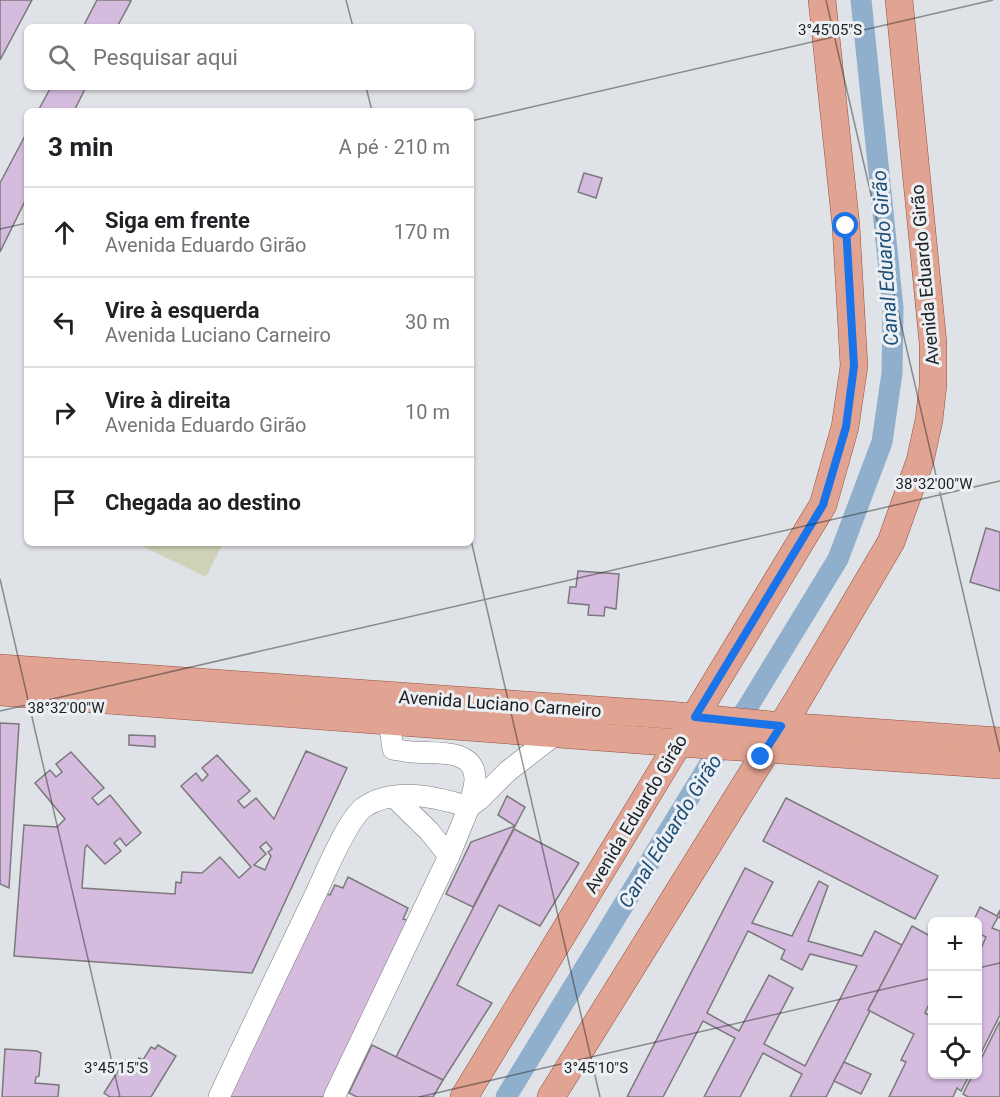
<!DOCTYPE html>
<html lang="pt">
<head>
<meta charset="utf-8">
<style>
	body { margin:0; font-family:Roboto,sans-serif; background:#f2f2f2; color:#202124 }
	.controls { position:absolute; right:18px; bottom:18px; display:grid; overflow:hidden; border-radius:9px; box-shadow:0 2px 4px #0004 }
	.controls button { width:54px; height:54px; display:grid; place-items:center; padding:0; border:0; border-bottom:2px solid #e0e0e0; background:#fff; color:#202124; font:30px sans-serif }
	.stop { position:absolute; width:18px; height:18px; margin:-14px; border:4px solid #1a73e8; border-radius:50%; background:#fff }
	.stop.end { background:#1a73e8; border-color:#fff; box-shadow:0 2px 6px #0008 }
	.list { margin:0; padding:0; list-style:none }
	h2 { display:flex; justify-content:space-between; align-items:center; height:78px; margin:0; padding:0 24px; font-size:26px }
	h2 small { font-size:20px; font-weight:400; color:#757577 }
	.list li { display:grid; grid-template-columns:39px 1fr auto; gap:18px; align-items:center; box-sizing:border-box; height:90px; padding:0 24px; border-top:2px solid #e0e0e0 }
	.list b { display:block; font-size:22px; white-space:nowrap }
	.list p { margin:0; font-size:20px; white-space:nowrap; color:#757577 }
	.list em { font-size:20px; font-style:normal; color:#757577 }
	.icon { flex:none; width:33px; height:33px; fill:none; stroke:currentColor; stroke-width:2; stroke-linecap:round; stroke-linejoin:round }
	.map { position:relative; flex:none; width:1000px; height:1097px; overflow:hidden }
	.search { position:absolute; background:#fff; box-shadow:0 2px 4px #0004; left:24px; top:24px; width:450px; height:66px; display:flex; align-items:center; gap:15px; box-sizing:border-box; padding:0 21px; border-radius:9px; color:#757577; font-size:22px }
	.panel { position:absolute; background:#fff; box-shadow:0 2px 4px #0004; left:24px; top:108px; width:450px; height:438px; border-radius:9px }
	.map>svg:first-child { display:block }
	.green { fill:#d0d2b8 }
	.lines { fill:none; stroke-linecap:round; stroke-linejoin:round }
	.canal { stroke:#8fafcd; stroke-width:21 }
	.building { fill:#d5bbde; stroke:#7c797d; stroke-width:1.5; fill-rule:evenodd }
	.minor-casing { stroke:#797b7f; stroke-width:22 }
	.major-casing { stroke:#924f3c; stroke-width:28 }
	.minor { stroke:#fff; stroke-width:21 }
	.major { stroke:#e2a492; stroke-width:27 }
	.route { stroke:#1a73e8; stroke-width:8 }
	.ticks { fill:none; stroke:#202122; stroke-width:1.5; stroke-opacity:0.45 }
	.labels { text-anchor:middle; stroke-width:6; stroke-linejoin:round; paint-order:stroke }
	.street-label { font-size:18px; fill:#202122; stroke:#eceff3 }
	.water-label { font-size:20px; font-style:italic; fill:#1d5078; stroke:#eceff3 }
	.ticks-label { font-size:15px; text-anchor:middle; fill:#202122; stroke:#eceff3; stroke-width:6; stroke-linejoin:round; paint-order:stroke }
</style>
</head>
<body>
<div class="map">
<svg width="1000" height="1097" viewBox="0 0 1000 1097">
	<rect width="100%" height="100%" fill="#dfe2e6"/>
	<!-- green -->
	<polygon class="green" points="136,543 223,543 206,577"/>
	<g class="lines">
		<!-- canal -->
		<polyline class="canal" points="506,1097 709,765 749,705 838,559 882,442 892,373 893,308 861,0"/>
	</g>
	<!-- building -->
	<g class="building">
		<polygon points="0,0 32,0 0,60"/>
		<polygon points="97,0 129,0 131,1 117,27 83,27"/>
		<polygon points="51,87 86,87 74,111 38,111"/>
		<polygon points="27,132 27,197 0,252 0,183"/>
		<polygon points="584,173 602,178 596,198 578,192"/>
		<polygon points="986,528 1000,532 1000,591 970,582"/>
		<polygon points="578,571 619,574 616,609 605,607 604,616 588,615 589,605 568,603 570,587 576,587"/>
		<polygon points="0,723 19,724 9,888 0,884"/>
		<polygon points="129,735 155,736 155,747 129,745"/>
		<path d="M306,751L347,768L252,973L14,956L24,825L57,827L65,819L35,783L50,770L56,777L62,772L56,764L71,752L104,788L92,798L98,805L110,795L141,833L126,846L120,838L114,843L121,851L105,864L87,845L85,848L82,888L175,894L176,882L181,883L182,872L202,873L220,857L239,878L251,867L181,786L196,773L202,781L208,775L202,768L217,755L250,791L238,801L244,808L256,798L274,819ZM266,842L272,849L268,852L271,856L265,870L254,865L266,854L260,847Z"/>
		<polygon points="507,796 525,807 515,826 498,815"/>
		<polygon points="786,798 938,876 915,919 763,841"/>
		<polygon points="515,826 473,907 446,894 471,842"/>
		<polygon points="514,829 579,863 540,926 499,905 457,985 492,1003 443,1080 396,1057"/>
		<path d="M745,868L773,882L752,923L792,936L819,881L828,886L808,941L862,956L875,931L902,945L868,1010L870,1011L844,1062L826,1097H790L802,1074L763,1053L740,1097H704L735,1038L703,1021L663,1097H627ZM748,931L785,950L781,959L802,970L810,954L857,966L805,1066L764,1044L793,988L769,975L739,1031L707,1013Z"/>
		<polygon points="348,877 408,908 403,919 410,921 331,1097 227,1097 325,893 330,895 335,885 343,888"/>
		<polygon points="980,907 997,916 1000,910 1000,918 998,917 992,928 1000,931 1000,1015 978,1059 978,955 986,937 978,933 978,922 973,922"/>
		<polygon points="912,926 932,937 932,998 925,1013 932,1017 932,1074 970,1074 961,1091 957,1088 953,1097 889,1097 906,1062 901,1060 914,1034 868,1010"/>
		<polygon points="1000,1021 1000,1097 968,1097 963,1094 973,1074 978,1074 978,1065"/>
		<polygon points="158,1045 176,1056 151,1097 110,1097 104,1093 125,1060 134,1066 139,1058 143,1060 151,1047 155,1049"/>
		<polygon points="372,1045 443,1080 433,1097 357,1097 349,1093"/>
		<polygon points="5,1049 37,1051 41,1053 39,1076 36,1077 35,1083 59,1085 58,1097 2,1097"/>
		<polygon points="844,1062 871,1074 861,1094 834,1081"/>
	</g>
	<g class="lines">
		<defs>
			<g id="minor">
				<polyline points="394,797 429,831 449,856"/>
				<path d="M219,1097C251,1028 284,960 317,891C326,871 347,821 363,808C393,786 437,797 469,807C471,799 475,787 475,779C475,747 433,754 413,752C406,752 400,750 393,749L389,721"/>
				<polyline points="334,1097 449,856 469,807 480,799 508,771 556,734"/>
			</g>
			<g id="major">
				<polyline points="0,668 669,715 781,726 1000,741"/>
				<polyline points="0,692 679,743 1000,765"/>
				<polyline points="464,1097 823,505 845,427 854,366 846,226 822,0"/>
				<polyline points="551,1097 796,703 891,542 920,461 929,420 933,385 933,343 899,0"/>
			</g>
		</defs>
		<!-- minor casing -->
		<use href="#minor" class="minor-casing"/>
		<!-- major casing -->
		<use href="#major" class="major-casing"/>
		<!-- minor -->
		<use href="#minor" class="minor"/>
		<!-- major -->
		<use href="#major" class="major"/>
	</g>
	<g class="lines">
		<!-- route -->
		<polyline class="route" points="761,757 781,726 695,717 823,505 846,427 854,366 846,226"/>
	</g>
	<!-- ticks -->
	<path class="ticks" d="M346,0L353,27M826,0L1000,752M366,87L372,111M471,121L993,0M0,229L27,223M471,540L600,1097M0,579L120,1097M0,711L1000,481M978,968L1000,963M419,1097L932,978"/>
	<g class="labels">
		<!-- street labels -->
		<g class="street-label">
			<text transform="translate(925 275) rotate(-95)" y="6">Avenida Eduardo Girão</text>
			<text transform="translate(500 704) rotate(4)" y="6">Avenida Luciano Carneiro</text>
			<text transform="translate(636 814) rotate(-59)" y="6">Avenida Eduardo Girão</text>
		</g>
		<!-- water labels -->
		<g class="water-label">
			<text transform="translate(885 258) rotate(-94)" y="7">Canal Eduardo Girão</text>
			<text transform="translate(670 831) rotate(-58)" y="7">Canal Eduardo Girão</text>
		</g>
	</g>
	<g class="ticks-label">
		<text x="830" y="35">3°45'05"S</text>
		<text x="934" y="489">38°32'00"W</text>
		<text x="66" y="713">38°32'00"W</text>
		<text x="116" y="1073">3°45'15"S</text>
		<text x="596" y="1073">3°45'10"S</text>
	</g>
</svg>
<div class="controls">
<button>+</button>
<button>−</button>
<button><svg class="icon" aria-label="locate" viewBox="0 0 24 24"><circle cx="12" cy="12" r="6"/><path d="M12 2v4M12 18v4M2 12h4M18 12h4"/></svg></button>
</div>
<div class="stop" style="left:846px;top:226px"></div>
<div class="stop end" style="left:761px;top:757px"></div>
<div class="search"><svg class="icon" aria-label="search" viewBox="0 0 24 24"><circle cx="10" cy="10" r="6"/><path d="M15 15l6 6"/></svg>Pesquisar aqui</div>
<section class="panel">
<h2>3 min<small>A pé · 210 m</small></h2>
<ul class="list">
<li><svg class="icon" aria-label="ahead" viewBox="0 0 24 24"><path d="M12 20V5M6 11l6-6 6 6"/></svg><div><b>Siga em frente</b><p>Avenida Eduardo Girão</p></div><em>170 m</em></li>
<li><svg class="icon" aria-label="left" viewBox="0 0 24 24"><path d="M17 20v-9H6M10 6l-5 5 5 5"/></svg><div><b>Vire à esquerda</b><p>Avenida Luciano Carneiro</p></div><em>30 m</em></li>
<li><svg class="icon" aria-label="right" viewBox="0 0 24 24"><path d="M7 20v-9h11M14 6l5 5-5 5"/></svg><div><b>Vire à direita</b><p>Avenida Eduardo Girão</p></div><em>10 m</em></li>
<li><svg class="icon" aria-label="arrive" viewBox="0 0 24 24"><path d="M6 21V4h12l-3 4 3 4H6"/></svg><div><b>Chegada ao destino</b></div></li>
</ul>
</section>
</div>
</body>
</html>
